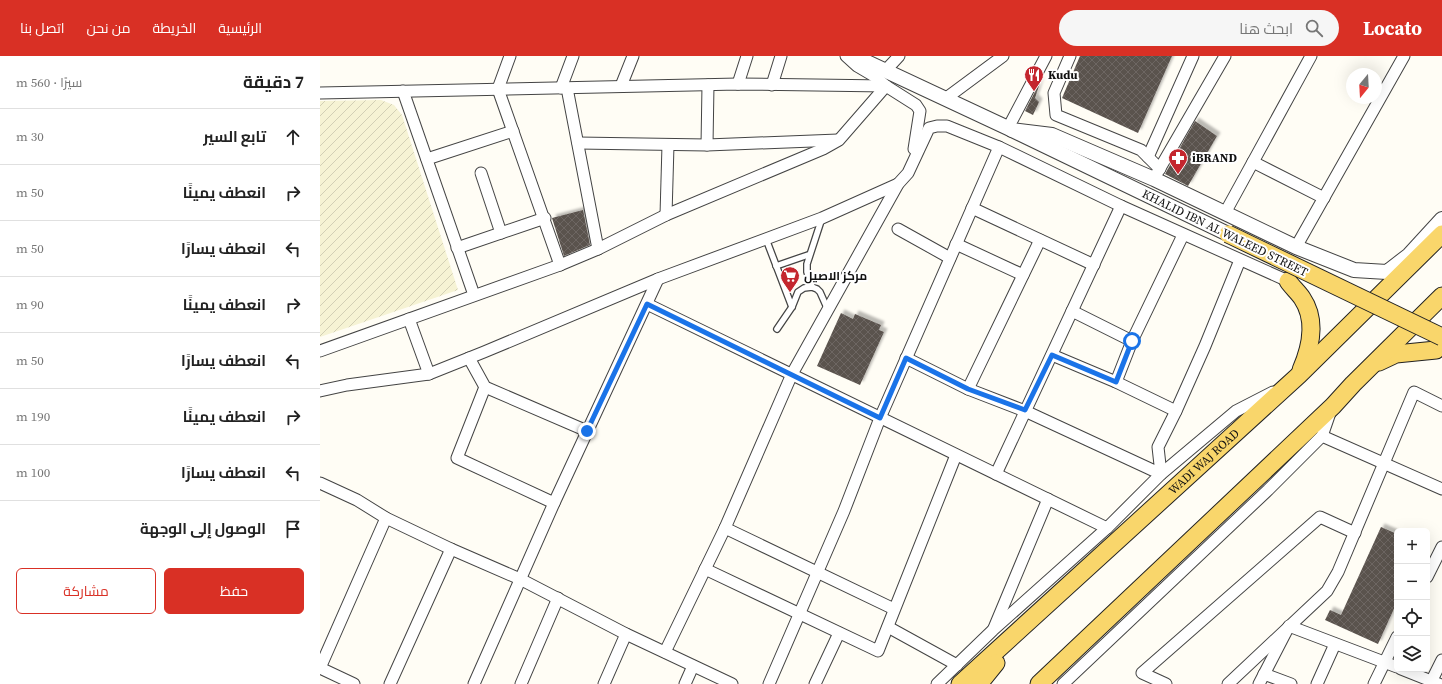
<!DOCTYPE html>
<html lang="ar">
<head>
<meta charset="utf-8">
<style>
	body { margin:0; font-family:"Source Serif 4",Cairo,serif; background:#f6f6f6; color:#222; direction:rtl }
	.controls { position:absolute; right:12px; bottom:12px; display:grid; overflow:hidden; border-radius:6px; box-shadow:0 4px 16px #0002 }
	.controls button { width:36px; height:36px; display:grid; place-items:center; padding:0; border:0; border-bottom:1px solid #e0e0e0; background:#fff; color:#222; font:20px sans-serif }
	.compass { position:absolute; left:1026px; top:12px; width:36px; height:36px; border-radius:50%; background:#fff; box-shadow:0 4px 16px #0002; rotate:198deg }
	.stop { position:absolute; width:12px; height:12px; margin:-9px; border:3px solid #1a73e8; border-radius:50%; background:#fff }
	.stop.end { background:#1a73e8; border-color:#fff; box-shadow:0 1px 4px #0008 }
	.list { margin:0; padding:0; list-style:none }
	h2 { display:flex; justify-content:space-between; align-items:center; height:52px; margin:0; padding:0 16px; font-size:17px }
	h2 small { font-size:13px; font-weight:400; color:#767676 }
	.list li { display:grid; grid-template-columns:26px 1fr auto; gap:12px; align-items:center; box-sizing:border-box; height:56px; padding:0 16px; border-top:1px solid #e0e0e0 }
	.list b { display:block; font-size:15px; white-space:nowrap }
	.list em { font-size:13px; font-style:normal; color:#767676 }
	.actions { display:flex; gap:8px; padding:12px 16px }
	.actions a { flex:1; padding:9px 0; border:1px solid #d93025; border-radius:6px; text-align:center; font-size:14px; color:#d93025 }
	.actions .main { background:#d93025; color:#fff }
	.icon { flex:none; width:22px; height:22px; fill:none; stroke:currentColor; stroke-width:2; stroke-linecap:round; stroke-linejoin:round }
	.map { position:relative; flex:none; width:1122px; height:628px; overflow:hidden; direction:ltr }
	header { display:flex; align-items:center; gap:24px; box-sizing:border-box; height:56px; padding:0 20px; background:#d93025; color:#fff }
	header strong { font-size:19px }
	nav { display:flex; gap:22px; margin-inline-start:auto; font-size:14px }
	.search { width:280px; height:36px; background:#f6f6f6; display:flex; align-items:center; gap:10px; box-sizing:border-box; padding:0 14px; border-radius:22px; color:#767676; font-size:15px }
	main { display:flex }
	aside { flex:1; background:#fff }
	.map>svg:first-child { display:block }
	.farmland { fill:url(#farmland-furrows) }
	.building { fill:url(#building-cross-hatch); filter:url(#shadow) }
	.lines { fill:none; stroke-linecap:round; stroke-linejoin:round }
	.service-casing { stroke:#444; stroke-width:8 }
	.minor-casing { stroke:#444; stroke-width:13 }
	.tertiary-casing { stroke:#444; stroke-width:16 }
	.primary-casing { stroke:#222; stroke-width:19 }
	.service { stroke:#fff; stroke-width:5.5 }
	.minor { stroke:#fff; stroke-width:11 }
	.tertiary { stroke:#fff; stroke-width:14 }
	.primary { stroke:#f9d66b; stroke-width:17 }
	.primary-bridge-casing { stroke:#222; stroke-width:19; stroke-linecap:butt }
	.primary-bridge { stroke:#f9d66b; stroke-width:17 }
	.route { stroke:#1a73e8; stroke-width:5 }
	.labels { text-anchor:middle; stroke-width:4; stroke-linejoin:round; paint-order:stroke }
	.poi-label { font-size:12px; font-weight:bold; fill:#111; stroke:#fff; text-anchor:start }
	.street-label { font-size:12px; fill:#111; stroke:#fff }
</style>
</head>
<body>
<header>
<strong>Locato</strong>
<div class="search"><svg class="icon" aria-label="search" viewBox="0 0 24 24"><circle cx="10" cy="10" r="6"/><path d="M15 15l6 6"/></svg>ابحث هنا</div>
<nav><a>الرئيسية</a><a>الخريطة</a><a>من نحن</a><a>اتصل بنا</a></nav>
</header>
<main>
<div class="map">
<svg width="1122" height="628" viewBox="0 0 1122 628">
	<defs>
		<pattern id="farmland-furrows" width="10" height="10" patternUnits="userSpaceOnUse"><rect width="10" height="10" fill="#f6f3d4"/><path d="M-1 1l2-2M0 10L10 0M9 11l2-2" fill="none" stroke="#d2cfb5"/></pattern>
		<pattern id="building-cross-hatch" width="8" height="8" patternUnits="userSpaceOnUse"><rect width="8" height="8" fill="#5a524d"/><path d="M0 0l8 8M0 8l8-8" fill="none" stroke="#6d6662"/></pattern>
		<filter id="shadow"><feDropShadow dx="3.5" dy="-3.5" stdDeviation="1" flood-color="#0004"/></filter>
	</defs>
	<rect width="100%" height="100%" fill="#fffdf5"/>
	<!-- farmland -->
	<polygon class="farmland" points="61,44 74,49 82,59 138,234 0,281 0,45"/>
	<!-- building -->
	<g class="building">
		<polygon points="760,0 852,0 818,77 742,42"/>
		<polygon points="721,24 715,42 719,46 713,59 705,55"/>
		<polygon points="875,65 897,80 868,130 845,118"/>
		<polygon points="263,154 270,189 244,200 232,162"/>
		<polygon points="521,257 533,263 535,258 561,269 559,274 564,276 540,329 497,310"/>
		<polygon points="1061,471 1077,478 1077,546 1058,588 1005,564 1010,554 1021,559"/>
	</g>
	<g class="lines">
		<defs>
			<g id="service">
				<polyline points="446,183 472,251"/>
				<polyline points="456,210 488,199"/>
				<polyline points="492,231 487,216 487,208 502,162"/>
				<polyline points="457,273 472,251 478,236 484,232 492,231 497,233 500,236 508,254"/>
			</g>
			<g id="minor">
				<polyline points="190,0 178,33 240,209"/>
				<polyline points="526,0 537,10 554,20 566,30 596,49 600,55 594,93"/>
				<polyline points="750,0 734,37 736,59 821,94 840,113"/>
				<polyline points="566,14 579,0"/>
				<polyline points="418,28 427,0"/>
				<polyline points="452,29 461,0"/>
				<polyline points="301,30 313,0"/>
				<polyline points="241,32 253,0"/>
				<polyline points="247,32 278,193"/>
				<polyline points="83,35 154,239"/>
				<polyline points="0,37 418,28 566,30"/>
				<polyline points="625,43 683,0"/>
				<polyline points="688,72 726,0"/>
				<polyline points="258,87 387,89 518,84"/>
				<polyline points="387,89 388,29"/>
				<polyline points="828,101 873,0"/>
				<polyline points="107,103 193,75"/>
				<polyline points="933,106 1004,142"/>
				<polyline points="161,117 181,177"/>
				<polyline points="836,119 905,0"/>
				<polyline points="652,152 774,209"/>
				<polyline points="905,157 991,0"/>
				<polyline points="346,159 348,89"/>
				<polyline points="578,173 630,202"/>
				<polyline points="636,188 703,219"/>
				<polyline points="976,191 1084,0"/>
				<polyline points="137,192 225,162"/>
				<polyline points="327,248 787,472"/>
				<polyline points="752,255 812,285"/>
				<polyline points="89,263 109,318"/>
				<polyline points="0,295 240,209 278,193 346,159 503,93 519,84 566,30"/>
				<polyline points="732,299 796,326 856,355"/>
				<polyline points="149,302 165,331 267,375"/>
				<polyline points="586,302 648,333 705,355 841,418 838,391 856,355 885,290 920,204"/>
				<polyline points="796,326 812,285 863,179"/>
				<polyline points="165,331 137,402 234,447"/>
				<polyline points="648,333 720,184"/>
				<polyline points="0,335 27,329 109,318 164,296 338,223 502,162 578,128"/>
				<polyline points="1002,380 1122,433"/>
				<polyline points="676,418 801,150"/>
				<polyline points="0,427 37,444 66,462 131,493 200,523 306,578 412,628"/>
				<polyline points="405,472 574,553"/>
				<polyline points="385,513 558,595 636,399"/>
				<polyline points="1107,521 1122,491"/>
				<polyline points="568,571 637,609"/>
				<polyline points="674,572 728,443"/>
				<polyline points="345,596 405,472 472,318 578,128 588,117 609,72 617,70 627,70 679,91 801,150 968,225"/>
				<polyline points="0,612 66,462"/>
				<polyline points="0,612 34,628"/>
				<polyline points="1081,613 1119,628"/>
				<polyline points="944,618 971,628"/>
				<polyline points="70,628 131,493"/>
				<polyline points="154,628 234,447 338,223"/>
				<polyline points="201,628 238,542"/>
				<polyline points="284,628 306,578"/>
				<polyline points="365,628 373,610"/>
				<polyline points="449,628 524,455 560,362 679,91"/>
				<polyline points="495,628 519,577"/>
				<polyline points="617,628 673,574 787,472 841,418 916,355 953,336"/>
				<polyline points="743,628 948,434 1002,380 1011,354"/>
				<polyline points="846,628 822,617 1000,461 1035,477"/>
				<polyline points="908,628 1007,535 1018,516 1094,336 1122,350"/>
				<polyline points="939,628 969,570 1077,611"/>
				<polyline points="997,628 1015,588"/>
				<polyline points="1054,628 1077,581"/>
				<polyline points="1110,628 1122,604"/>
			</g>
			<g id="tertiary">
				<polyline points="534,0 688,72 908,178"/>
				<polyline points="692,74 732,79 834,123 976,191 1034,214 1067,216 1089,199 1122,163"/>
			</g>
			<g id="primary">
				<path d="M968,225C972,231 978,236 982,242C997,264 991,291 981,314"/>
				<polyline points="1059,306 1076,298 1116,294"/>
				<path id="s1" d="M640,628L979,319L1122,178"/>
				<polyline points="659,628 676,607"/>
				<polyline points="719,628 1013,350 1033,328 1122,240"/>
			</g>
		</defs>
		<!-- service casing -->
		<use href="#service" class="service-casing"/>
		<!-- minor casing -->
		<use href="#minor" class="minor-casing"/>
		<!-- tertiary casing -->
		<use href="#tertiary" class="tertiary-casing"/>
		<!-- primary casing -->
		<use href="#primary" class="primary-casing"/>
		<!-- service -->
		<use href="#service" class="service"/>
		<!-- minor -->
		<use href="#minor" class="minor"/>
		<!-- tertiary -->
		<use href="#tertiary" class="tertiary"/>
		<!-- primary -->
		<use href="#primary" class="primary"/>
		<defs>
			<polyline id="primary-bridge" points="908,178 1122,281"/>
		</defs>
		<!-- primary-bridge casing -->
		<use href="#primary-bridge" class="primary-bridge-casing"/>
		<!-- primary-bridge -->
		<use href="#primary-bridge" class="primary-bridge"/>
	</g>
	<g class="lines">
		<!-- route -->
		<polyline class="route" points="267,375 327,248 560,362 586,302 648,333 705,354 732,299 796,326 812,285"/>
	</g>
	<!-- icons -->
	<defs>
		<symbol id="restaurant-pin" viewBox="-11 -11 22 30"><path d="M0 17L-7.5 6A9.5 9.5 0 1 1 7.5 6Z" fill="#c4262e" stroke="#fff"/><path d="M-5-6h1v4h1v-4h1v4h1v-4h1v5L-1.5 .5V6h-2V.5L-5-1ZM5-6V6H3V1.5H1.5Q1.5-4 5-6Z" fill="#fff"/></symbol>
		<symbol id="pharmacy-pin" viewBox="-11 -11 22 30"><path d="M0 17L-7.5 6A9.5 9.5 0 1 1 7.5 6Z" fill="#c4262e" stroke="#fff"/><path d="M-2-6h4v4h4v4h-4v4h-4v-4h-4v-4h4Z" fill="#fff"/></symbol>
		<symbol id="supermarket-pin" viewBox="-11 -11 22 30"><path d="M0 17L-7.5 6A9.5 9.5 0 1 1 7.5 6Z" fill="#c4262e" stroke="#fff"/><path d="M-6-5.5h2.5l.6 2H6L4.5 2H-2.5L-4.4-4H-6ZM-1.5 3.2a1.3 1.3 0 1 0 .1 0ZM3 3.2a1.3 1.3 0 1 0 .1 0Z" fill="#fff"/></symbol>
	</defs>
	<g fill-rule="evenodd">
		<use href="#restaurant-pin" x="703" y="8" width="22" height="30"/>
		<use href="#pharmacy-pin" x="847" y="91" width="22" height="30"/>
		<use href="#supermarket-pin" x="459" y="209" width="22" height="30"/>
	</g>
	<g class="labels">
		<!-- poi labels -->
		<g class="poi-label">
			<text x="728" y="23">Kudu</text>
			<text x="872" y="106">iBRAND</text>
			<text x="484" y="224">مركز الاصيل</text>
		</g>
		<!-- street labels -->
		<g class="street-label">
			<text transform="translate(905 177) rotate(26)" y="4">KHALID IBN AL WALEED STREET</text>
			<text dy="4" stroke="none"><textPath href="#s1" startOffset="330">WADI WAJ ROAD</textPath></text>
		</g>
	</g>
</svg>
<div class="controls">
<button>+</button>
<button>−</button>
<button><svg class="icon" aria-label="locate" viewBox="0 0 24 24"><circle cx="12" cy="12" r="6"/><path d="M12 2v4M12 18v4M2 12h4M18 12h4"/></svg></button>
<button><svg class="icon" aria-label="layers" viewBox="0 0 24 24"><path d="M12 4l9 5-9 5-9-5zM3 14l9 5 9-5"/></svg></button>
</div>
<svg class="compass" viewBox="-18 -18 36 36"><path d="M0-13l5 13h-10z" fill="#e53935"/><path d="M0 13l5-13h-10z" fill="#767676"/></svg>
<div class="stop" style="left:812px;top:285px"></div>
<div class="stop end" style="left:267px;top:375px"></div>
</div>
<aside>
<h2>7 دقيقة<small>سيرًا · 560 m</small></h2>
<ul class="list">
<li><svg class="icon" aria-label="ahead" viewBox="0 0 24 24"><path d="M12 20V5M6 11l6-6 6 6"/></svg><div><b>تابع السير</b></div><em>30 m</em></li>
<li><svg class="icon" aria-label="right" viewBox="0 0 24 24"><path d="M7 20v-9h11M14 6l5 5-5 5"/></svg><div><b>انعطف يمينًا</b></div><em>50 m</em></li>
<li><svg class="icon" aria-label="left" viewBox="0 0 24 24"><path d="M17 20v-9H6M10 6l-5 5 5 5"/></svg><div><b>انعطف يسارًا</b></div><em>50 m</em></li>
<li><svg class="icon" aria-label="right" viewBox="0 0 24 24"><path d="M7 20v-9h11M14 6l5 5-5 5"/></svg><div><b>انعطف يمينًا</b></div><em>90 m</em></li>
<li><svg class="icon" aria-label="left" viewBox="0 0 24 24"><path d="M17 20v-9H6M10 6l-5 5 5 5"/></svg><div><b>انعطف يسارًا</b></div><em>50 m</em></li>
<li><svg class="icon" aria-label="right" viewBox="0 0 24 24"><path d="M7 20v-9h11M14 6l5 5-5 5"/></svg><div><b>انعطف يمينًا</b></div><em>190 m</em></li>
<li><svg class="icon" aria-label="left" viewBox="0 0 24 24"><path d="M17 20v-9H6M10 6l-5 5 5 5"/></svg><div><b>انعطف يسارًا</b></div><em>100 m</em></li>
<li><svg class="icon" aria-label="arrive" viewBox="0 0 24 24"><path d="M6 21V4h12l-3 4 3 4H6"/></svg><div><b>الوصول إلى الوجهة</b></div></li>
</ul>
<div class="actions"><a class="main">حفظ</a><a>مشاركة</a></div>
</aside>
</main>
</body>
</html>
